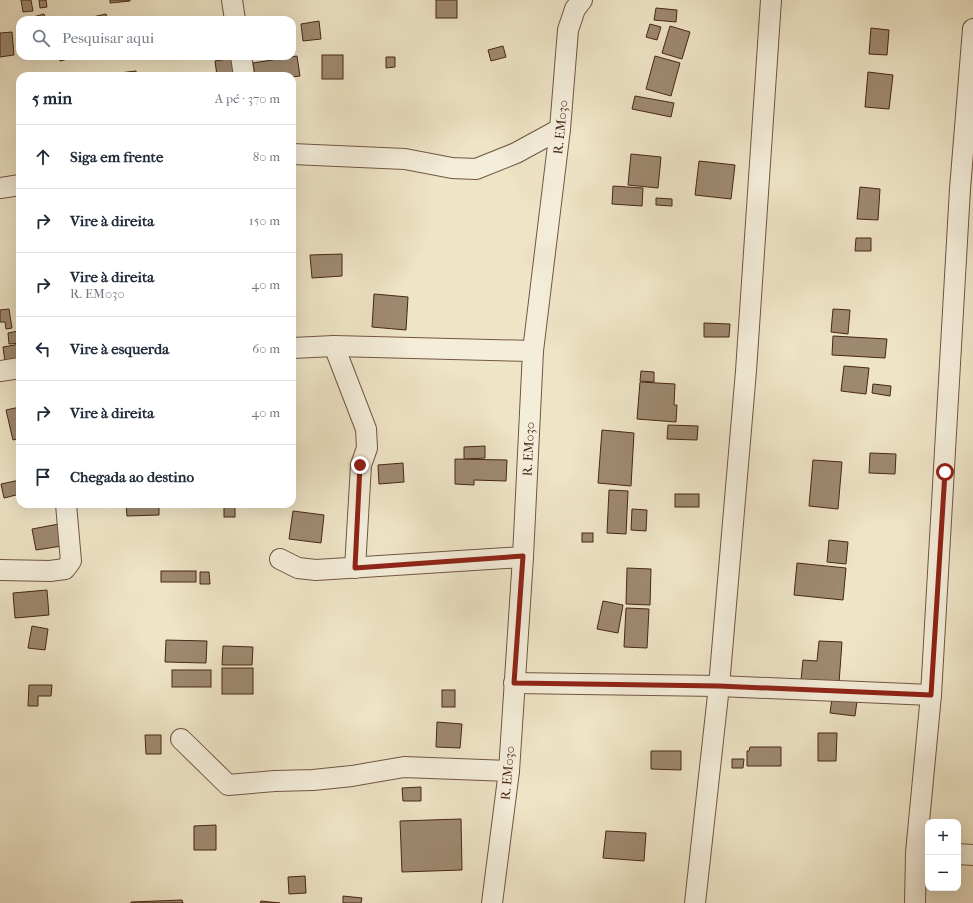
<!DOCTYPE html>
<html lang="pt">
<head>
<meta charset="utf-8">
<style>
	body { margin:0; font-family:"IM FELL French Canon",serif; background:#f6f6f7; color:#1f2937 }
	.controls { position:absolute; right:12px; bottom:12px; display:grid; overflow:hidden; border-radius:8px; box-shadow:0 4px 16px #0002 }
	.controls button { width:36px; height:36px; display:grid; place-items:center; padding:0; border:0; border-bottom:1px solid #e0e1e3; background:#fff; color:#1f2937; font:20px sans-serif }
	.stop { position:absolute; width:12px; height:12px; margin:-9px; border:3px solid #8f2418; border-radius:50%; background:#fff }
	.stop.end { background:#8f2418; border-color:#fff; box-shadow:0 1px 4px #0008 }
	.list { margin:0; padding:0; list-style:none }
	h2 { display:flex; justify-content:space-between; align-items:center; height:52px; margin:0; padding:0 16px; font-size:17px }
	h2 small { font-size:13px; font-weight:400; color:#747a83 }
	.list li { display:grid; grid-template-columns:26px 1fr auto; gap:12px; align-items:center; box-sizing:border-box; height:64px; padding:0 16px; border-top:1px solid #e0e1e3 }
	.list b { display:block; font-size:15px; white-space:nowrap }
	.list p { margin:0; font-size:13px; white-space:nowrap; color:#747a83 }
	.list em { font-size:13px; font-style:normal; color:#747a83 }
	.icon { flex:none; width:22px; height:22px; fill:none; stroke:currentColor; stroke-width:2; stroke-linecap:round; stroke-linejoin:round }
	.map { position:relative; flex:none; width:973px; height:903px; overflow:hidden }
	.search { position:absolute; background:#fff; box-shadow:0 4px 16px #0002; left:16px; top:16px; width:280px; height:44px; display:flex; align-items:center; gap:10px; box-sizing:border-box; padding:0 14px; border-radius:12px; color:#747a83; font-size:15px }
	.panel { position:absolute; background:#fff; box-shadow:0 4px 16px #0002; left:16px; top:72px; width:280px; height:436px; border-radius:12px }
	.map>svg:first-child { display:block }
	.building { fill:#9e8971; stroke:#472615 }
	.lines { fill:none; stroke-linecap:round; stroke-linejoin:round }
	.minor-casing { stroke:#715641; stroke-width:22 }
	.minor { stroke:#f4edda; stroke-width:20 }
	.route { stroke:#8f2418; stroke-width:5 }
	.labels { text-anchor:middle; stroke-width:3; stroke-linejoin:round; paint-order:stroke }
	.street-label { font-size:13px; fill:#472615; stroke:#f4edda }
</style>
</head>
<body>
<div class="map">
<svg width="973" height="903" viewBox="0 0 973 903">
	<rect width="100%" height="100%" fill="#eee4c6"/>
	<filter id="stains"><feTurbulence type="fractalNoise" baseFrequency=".005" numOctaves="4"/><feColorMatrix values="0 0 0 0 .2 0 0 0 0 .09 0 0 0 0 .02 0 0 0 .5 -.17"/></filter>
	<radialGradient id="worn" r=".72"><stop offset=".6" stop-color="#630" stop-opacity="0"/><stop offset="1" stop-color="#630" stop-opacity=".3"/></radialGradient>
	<!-- building -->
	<g class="building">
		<polygon points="21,0 31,0 33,11 23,12"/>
		<polygon points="39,0 46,0 47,7 40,8"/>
		<polygon points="110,0 130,0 130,1 110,3"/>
		<rect x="436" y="0" width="21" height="18"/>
		<polygon points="656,8 677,10 676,22 654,20"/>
		<polygon points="44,14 46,20 22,20"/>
		<polygon points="106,14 107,20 89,20 88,18"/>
		<polygon points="319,21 321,39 303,41 301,24"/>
		<polygon points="650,24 661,27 657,40 646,37"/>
		<polygon points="670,26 690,32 682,59 662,53"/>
		<polygon points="871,28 889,30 887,55 869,54"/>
		<polygon points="12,32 14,55 0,57 0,33"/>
		<polygon points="503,46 506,57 491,61 488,50"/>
		<rect x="322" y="55" width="21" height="24"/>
		<polygon points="58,56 76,56 76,57 60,61"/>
		<polygon points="297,56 300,76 292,77 292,76 255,76 253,63"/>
		<polygon points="655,56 680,63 671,96 646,89"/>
		<polygon points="386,57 395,57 395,67 386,68"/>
		<polygon points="234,58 237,76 217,76 215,61"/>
		<polygon points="136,71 137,76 119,76 119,73"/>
		<polygon points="868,72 893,75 889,109 865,107"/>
		<polygon points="635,96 674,103 671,117 632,109"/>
		<polygon points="631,154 661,157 658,188 628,185"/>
		<polygon points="699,161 735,165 731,199 695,195"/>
		<polygon points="613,186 643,188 642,206 612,204"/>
		<polygon points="860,187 880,189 878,220 857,219"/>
		<polygon points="656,198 672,199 672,206 656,205"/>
		<polygon points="856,238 871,238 871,251 855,251"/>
		<polygon points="342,254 342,276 312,278 310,255"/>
		<polygon points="374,294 408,297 406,330 372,327"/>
		<polygon points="9,309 12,328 6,329 5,322 0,322 0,310"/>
		<polygon points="833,309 850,310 848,334 831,332"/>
		<polygon points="704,323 730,324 729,337 704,337"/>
		<polygon points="18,331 20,343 9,344 8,333"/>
		<polygon points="833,336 887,339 885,358 832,355"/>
		<polygon points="20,344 20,360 5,362 3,347"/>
		<polygon points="844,366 869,368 866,394 841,391"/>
		<polygon points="641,371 654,372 654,382 640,381"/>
		<polygon points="640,382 675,384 674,405 677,405 676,422 637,419"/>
		<polygon points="873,384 891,386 890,396 872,393"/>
		<polygon points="20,407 20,438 13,440 6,410"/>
		<polygon points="668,425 698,426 697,440 667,439"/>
		<polygon points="602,430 634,433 631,486 598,483"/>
		<polygon points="485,446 485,458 464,459 464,447"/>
		<polygon points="870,453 896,454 895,474 869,473"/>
		<polygon points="455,459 507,460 506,481 474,480 474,485 455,484"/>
		<polygon points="813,460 842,462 838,509 809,506"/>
		<polygon points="403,463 404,482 379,484 378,465"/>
		<polygon points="20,480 20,494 4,498 1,484"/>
		<polygon points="609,490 628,491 626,534 607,533"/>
		<rect x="675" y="494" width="24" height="13"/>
		<polygon points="126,504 159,504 159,515 127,516"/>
		<rect x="224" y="506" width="11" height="11"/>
		<polygon points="632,509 647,510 646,531 631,530"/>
		<polygon points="293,511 324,515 321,543 289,539"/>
		<polygon points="59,524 62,546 36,550 32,529"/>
		<rect x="582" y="533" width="11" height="9"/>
		<polygon points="829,540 848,542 846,564 827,562"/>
		<polygon points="797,563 846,568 843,600 794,595"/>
		<polygon points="627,568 651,569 650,605 626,604"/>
		<rect x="161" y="571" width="35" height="11"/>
		<polygon points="200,572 209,572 210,584 200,584"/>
		<polygon points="47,590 49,615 15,618 13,593"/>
		<polygon points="603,601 623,605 618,633 597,629"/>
		<polygon points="626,608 649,609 647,648 624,647"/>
		<polygon points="32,626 48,629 45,650 28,648"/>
		<polygon points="166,640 207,641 206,663 165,662"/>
		<polygon points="819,641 842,642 839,683 801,680 803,660 817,661"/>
		<polygon points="223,646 253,647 252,665 222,665"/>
		<rect x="222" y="668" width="31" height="26"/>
		<rect x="172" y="670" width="39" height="17"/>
		<polygon points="29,685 52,685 51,696 38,696 38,706 28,706"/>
		<rect x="442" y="690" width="13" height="17"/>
		<polygon points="832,698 857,701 855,716 830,713"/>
		<polygon points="437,722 462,724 460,748 436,747"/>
		<polygon points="818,733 837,733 836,761 818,761"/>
		<polygon points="145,735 161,735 161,754 146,754"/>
		<polygon points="750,747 781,747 781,766 747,766 747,751 749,751"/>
		<polygon points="651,751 681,751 681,770 651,769"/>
		<polygon points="732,759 744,759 743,768 732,768"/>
		<polygon points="421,787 421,801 403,801 402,788"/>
		<polygon points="461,819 462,870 402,872 400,821"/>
		<polygon points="216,825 216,850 194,850 194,826"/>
		<polygon points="606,831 646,833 644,861 603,858"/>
		<polygon points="305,876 306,893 289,894 288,877"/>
		<polygon points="343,896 362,898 361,903 343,903"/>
		<polygon points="182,900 183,903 131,903 131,902"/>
		<polygon points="261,901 280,903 260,903"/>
	</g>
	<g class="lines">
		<defs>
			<g id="minor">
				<polyline points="232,0 235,20"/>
				<polyline points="241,56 244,76"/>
				<polyline points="292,154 405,159 452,168 476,169 516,153 560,129"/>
				<polyline points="0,188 20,185"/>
				<polyline points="334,346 366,429 367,448 361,465 355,568"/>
				<polyline points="292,348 334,346 533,351"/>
				<polyline points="0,371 20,368"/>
				<polyline points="280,559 298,568 316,570 523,557"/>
				<polyline points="0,570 50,571 65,569 71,561 66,504"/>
				<polyline points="514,683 719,686 931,695"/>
				<polyline points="181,739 228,785 275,781 313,780 352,776 404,767 509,771"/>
				<polyline points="958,854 973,855"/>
				<polyline points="492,903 509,771 523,557 533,351 560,129 568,30 575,9 582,0"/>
				<polyline points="695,903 719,686 746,371 771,0"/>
				<polyline points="915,903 916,853 931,695 960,189 973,29"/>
			</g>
		</defs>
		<!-- minor casing -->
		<use href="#minor" class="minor-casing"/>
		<!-- minor -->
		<use href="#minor" class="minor"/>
	</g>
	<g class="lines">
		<!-- route -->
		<polyline class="route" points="360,465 355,568 523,556 514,683 719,686 931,695 945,472"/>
	</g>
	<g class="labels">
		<!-- street labels -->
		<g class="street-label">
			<text transform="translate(560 127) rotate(-84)" y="5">R. EM030</text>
			<text transform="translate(528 449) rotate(-87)" y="5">R. EM030</text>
			<text transform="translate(507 773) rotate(-85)" y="5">R. EM030</text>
		</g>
	</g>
	<rect width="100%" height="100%" filter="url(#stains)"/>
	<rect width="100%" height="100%" fill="url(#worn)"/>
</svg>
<div class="controls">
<button>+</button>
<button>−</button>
</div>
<div class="stop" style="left:945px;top:472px"></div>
<div class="stop end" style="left:360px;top:465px"></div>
<div class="search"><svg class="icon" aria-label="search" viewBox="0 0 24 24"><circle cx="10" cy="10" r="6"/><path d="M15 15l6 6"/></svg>Pesquisar aqui</div>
<section class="panel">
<h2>5 min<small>A pé · 370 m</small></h2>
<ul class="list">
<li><svg class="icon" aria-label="ahead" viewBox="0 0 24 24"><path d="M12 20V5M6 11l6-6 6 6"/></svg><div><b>Siga em frente</b></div><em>80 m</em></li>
<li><svg class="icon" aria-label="right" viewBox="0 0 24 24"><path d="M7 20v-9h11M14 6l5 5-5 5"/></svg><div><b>Vire à direita</b></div><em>150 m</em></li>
<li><svg class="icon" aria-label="right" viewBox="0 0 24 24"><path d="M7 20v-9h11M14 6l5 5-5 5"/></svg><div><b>Vire à direita</b><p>R. EM030</p></div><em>40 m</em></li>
<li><svg class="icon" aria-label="left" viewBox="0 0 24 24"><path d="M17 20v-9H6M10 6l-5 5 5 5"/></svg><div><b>Vire à esquerda</b></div><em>60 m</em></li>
<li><svg class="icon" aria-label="right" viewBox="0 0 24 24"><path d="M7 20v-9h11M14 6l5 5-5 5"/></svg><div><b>Vire à direita</b></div><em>40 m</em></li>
<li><svg class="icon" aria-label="arrive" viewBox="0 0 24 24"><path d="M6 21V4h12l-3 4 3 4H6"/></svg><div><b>Chegada ao destino</b></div></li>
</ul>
</section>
</div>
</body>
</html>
